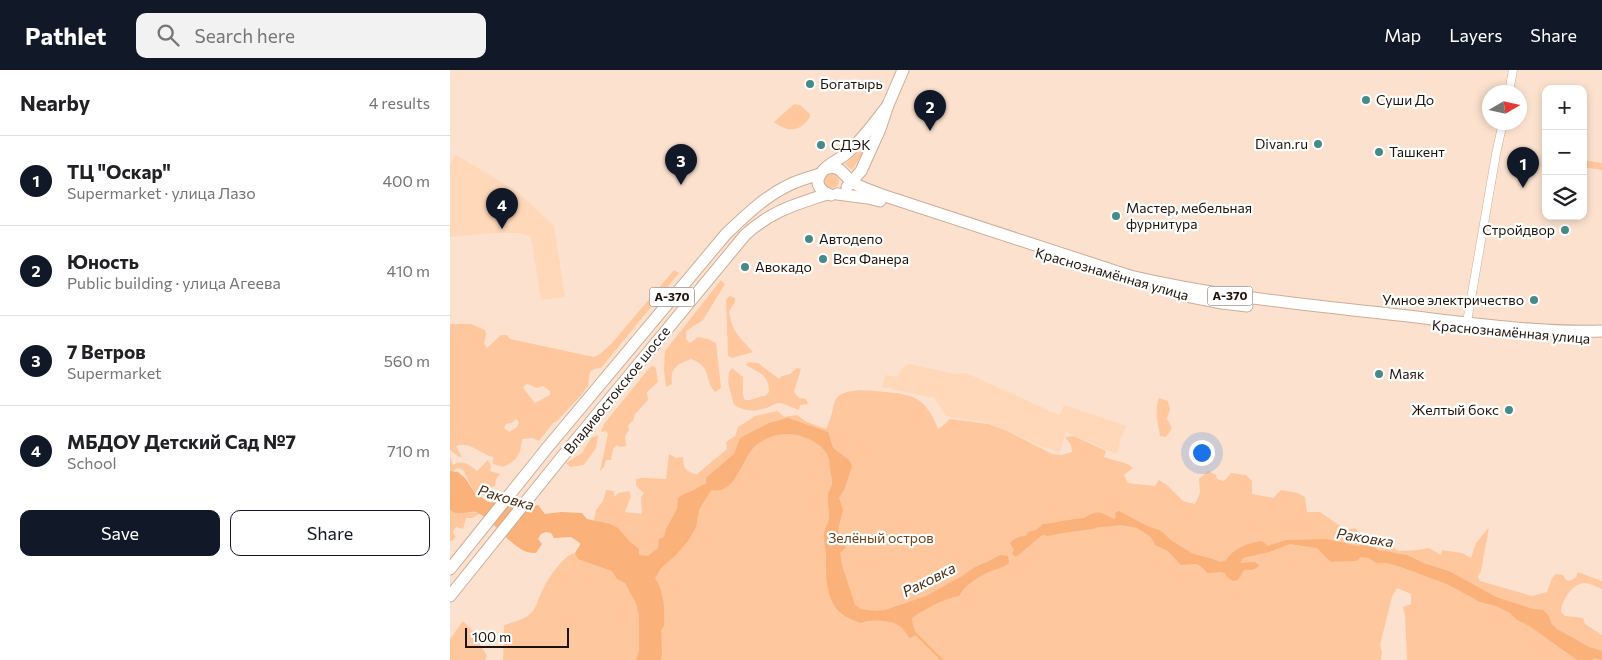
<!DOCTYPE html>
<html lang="en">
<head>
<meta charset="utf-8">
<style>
	body { margin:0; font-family:Commissioner,sans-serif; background:#f2f2f2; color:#202124 }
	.controls { position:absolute; right:15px; top:15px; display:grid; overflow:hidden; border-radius:10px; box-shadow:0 2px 8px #0003 }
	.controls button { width:45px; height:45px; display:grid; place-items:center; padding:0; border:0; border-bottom:1px solid #e0e0e0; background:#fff; color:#202124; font:25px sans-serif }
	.compass { position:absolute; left:1032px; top:15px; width:45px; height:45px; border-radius:50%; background:#fff; box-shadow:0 2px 8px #0003; rotate:81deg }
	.scale { position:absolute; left:15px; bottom:12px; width:104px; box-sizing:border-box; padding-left:5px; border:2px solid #1e130a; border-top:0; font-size:14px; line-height:18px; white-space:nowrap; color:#1e130a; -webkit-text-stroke:4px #fff; paint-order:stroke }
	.you { position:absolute; left:751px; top:382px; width:18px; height:18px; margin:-12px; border:4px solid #fff; border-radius:50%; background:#1a73e8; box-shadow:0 0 0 8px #1a73e833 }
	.badge { display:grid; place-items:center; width:32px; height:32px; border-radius:50%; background:#111827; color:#fff; font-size:16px; font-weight:700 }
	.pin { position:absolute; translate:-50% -41px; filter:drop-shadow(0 1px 2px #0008) }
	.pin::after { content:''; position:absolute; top:26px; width:18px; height:15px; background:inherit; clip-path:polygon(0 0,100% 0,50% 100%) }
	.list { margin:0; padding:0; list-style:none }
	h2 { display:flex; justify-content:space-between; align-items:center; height:65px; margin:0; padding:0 20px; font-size:21px }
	h2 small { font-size:16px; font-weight:400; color:#757577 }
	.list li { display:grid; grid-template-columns:32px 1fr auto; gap:15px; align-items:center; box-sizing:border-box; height:90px; padding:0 20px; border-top:1px solid #e0e0e0 }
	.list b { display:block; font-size:19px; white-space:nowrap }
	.list p { margin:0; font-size:16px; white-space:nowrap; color:#757577 }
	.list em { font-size:16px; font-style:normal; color:#757577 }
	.actions { display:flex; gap:10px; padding:15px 20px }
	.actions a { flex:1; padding:11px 0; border:1px solid #111827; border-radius:10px; text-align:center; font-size:18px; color:#111827 }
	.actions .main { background:#111827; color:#fff }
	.icon { flex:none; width:28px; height:28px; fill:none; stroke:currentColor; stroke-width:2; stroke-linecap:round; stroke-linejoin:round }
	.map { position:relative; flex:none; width:1152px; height:590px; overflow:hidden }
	header { display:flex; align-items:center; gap:30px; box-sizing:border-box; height:70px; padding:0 25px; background:#111827; color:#fff }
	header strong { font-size:24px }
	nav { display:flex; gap:28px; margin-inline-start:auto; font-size:18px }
	.search { width:350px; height:45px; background:#f2f2f2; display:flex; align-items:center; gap:12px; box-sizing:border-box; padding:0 18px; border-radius:10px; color:#757577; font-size:19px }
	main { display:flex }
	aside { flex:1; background:#fff }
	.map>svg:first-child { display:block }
	.built { fill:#ffd7b9 }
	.green { fill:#ffc79d; fill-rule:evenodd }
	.water { fill:#fab17a }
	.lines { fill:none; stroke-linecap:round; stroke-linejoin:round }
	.stream { stroke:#fab17a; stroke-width:2 }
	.river { stroke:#fab17a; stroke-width:12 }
	.minor-casing { stroke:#cdad96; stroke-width:9 }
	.highway-casing { stroke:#cdad96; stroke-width:13 }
	.minor { stroke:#fff; stroke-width:8 }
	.highway { stroke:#fff; stroke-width:11 }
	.poi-dot { fill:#458c89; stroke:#fff; stroke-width:2 }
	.labels { text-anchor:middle; stroke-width:4.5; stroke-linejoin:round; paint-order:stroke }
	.shield { fill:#fff; stroke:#625a54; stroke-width:1 }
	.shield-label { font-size:12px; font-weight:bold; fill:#1e130a }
	.poi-label { font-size:14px; fill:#1e130a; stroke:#fff; text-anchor:start }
	.street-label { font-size:14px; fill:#1e130a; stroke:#fff }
	.park-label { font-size:14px; fill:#704119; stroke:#fff }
	.water-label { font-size:15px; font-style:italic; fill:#472a12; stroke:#fff }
</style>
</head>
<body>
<header>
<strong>Pathlet</strong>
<div class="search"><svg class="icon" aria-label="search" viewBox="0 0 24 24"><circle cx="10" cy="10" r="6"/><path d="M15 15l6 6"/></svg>Search here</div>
<nav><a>Map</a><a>Layers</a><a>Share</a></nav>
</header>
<main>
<aside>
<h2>Nearby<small>4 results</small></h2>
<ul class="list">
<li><span class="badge">1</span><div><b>ТЦ &quot;Оскар&quot;</b><p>Supermarket · улица Лазо</p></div><em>400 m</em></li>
<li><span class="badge">2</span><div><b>Юность</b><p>Public building · улица Агеева</p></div><em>410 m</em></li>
<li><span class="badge">3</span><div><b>7 Ветров</b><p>Supermarket</p></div><em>560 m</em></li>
<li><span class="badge">4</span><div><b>МБДОУ Детский Сад №7</b><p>School</p></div><em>710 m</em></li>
</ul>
<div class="actions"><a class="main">Save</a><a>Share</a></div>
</aside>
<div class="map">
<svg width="1152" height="590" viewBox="0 0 1152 590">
	<rect width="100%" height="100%" fill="#fce2ce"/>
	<!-- built -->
	<g class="built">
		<polygon points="6,85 68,122 104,156 115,227 91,230 81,167 70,163 42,163 0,167 0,95"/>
		<polygon points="458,294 506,304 516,303 609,345 614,335 677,356 670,369 669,378 666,384 616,362 610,382 591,376 539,353 496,346 484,328 432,317 435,305 447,307 452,298"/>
	</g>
	<!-- green -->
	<g class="green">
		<path d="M344,34L350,35L360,44V47C350,62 338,63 324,52Z"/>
		<polygon points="419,73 402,100 395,94"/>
		<polygon points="1133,90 1152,93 1152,100 1133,97"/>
		<circle cx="382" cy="111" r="7"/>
		<path d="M224,200L229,203L151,298L144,299L140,302L138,316L132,324L107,351L103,353L89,371L82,368L72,369C71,384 67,391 53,397L43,394V387C30,384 20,371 6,376L12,387H9L0,380V254H21L35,260L36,265L34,273L37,278L51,265H57L60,269L144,287L150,284L162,273ZM77,314L87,318L93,316L100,321V325L85,333L74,319L73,317ZM66,349L69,352L67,357L59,362L54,358L56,354L62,353Z"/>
		<path d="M271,210L275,214L253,250L236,261V269L240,273L248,267L258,269L266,273L271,318L265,322C253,309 263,297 241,289C227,295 220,297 222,314L216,317L214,300L215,281Z"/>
		<path d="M280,226L285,228V232L279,242C281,260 291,269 303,282L282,288L278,286L276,229Z"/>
		<path d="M298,292L308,293L329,309L332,306L340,304L347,298L351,299L344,322L349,328L356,329L358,334L350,335L349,340C343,338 336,334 330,333C326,333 323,335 319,337C307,342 295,342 284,335L278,312L279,302L282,298L293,307V325L295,330C303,331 308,326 315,326L319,322C319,304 309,303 296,295Z"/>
		<polygon points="203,296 206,298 208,312 197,322 198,330 185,344 183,351 178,355 179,360 175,366 176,376 170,377 167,375 163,379 161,390 156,390 154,397 150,401 158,364 156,361 151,362 154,354 200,297"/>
		<path d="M410,320C424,321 458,322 468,330C478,336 484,348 488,359L496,353L499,349L539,354L557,361L602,384L611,385L622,382L621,375L615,367L624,366L656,381L654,387C664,391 676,391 683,398L674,405L678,413L705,416L709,410L717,415L733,431L745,434L750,423L749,409L758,401L766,405L767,409L774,411L781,403L796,405L802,411V424L823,428L831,420L848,423L855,427L857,442H870L896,460L905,458L912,465L919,466L926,474L939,473L948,481L967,480L979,478L991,485L992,480L1012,483L1021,488L1026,473L1039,457L1031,501L1028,507L1030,511L1082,526L1097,522L1102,508L1106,504L1113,505L1116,510L1120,511L1126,507L1128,502L1152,511V519C1147,517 1141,514 1136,513C1123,512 1111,531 1111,542L1115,546L1133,548L1135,554L1152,565V590H957L955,546L953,537L961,534V524L947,518L942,527L930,575L932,582L931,590H53L54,555C63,552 75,550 82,542C87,537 88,528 92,521C97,510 113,485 125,483L130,475V472L144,450L146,440L153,431L156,420L164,421V427L168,423L179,421L181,426L175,442L192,444L191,427L194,423L186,416V409C195,407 206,409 216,409L219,384L226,388L233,387C233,397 236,403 247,404L277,379L276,372L285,366L288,357L305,346L327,341L334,347L347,345L357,352L376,359C389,335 375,323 410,320Z"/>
		<path d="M709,328L718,331L720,339L717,349L722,358L716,367L710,366C708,353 704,340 709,328Z"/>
		<polygon points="148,365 146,378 134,395 120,397 116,393 132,383 141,368"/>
		<path d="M0,386L3,395C12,389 20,395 27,401L38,390L41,396L40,401L50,404L46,409L45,416L39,418L36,426L24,422L13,400L8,398L3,401H0Z"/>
		<path d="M0,440C10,444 20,441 30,443L23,448H16L13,459L6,457L3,462L6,467L2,471H0Z"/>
		<polygon points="13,551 21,559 37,586 35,590 0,590 0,569"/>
	</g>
	<!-- water -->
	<g class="water">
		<path d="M338,348L378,362L383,378L399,390L402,396L395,418L389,428L393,440L388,460L389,465L397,472L395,478L390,483L392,495L405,535L411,539L425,541L435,540L476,526L512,506L525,497L539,491L550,485L558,486L559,493C554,497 550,498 544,500C531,505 515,514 509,526C492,529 475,539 462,548C462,555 465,559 466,565L460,568C456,564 453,557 448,555C440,550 419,549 411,553C404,550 396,548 391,543C375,530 376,504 376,485C376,480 373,467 374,463C375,458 378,454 379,449C380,442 377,433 378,426C378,421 380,420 382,415C383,411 381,405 380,400C379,397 380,392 379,389C375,375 359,368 347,365C331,362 316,366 304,377C291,390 286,425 261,420L249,440L246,457L238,471L225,486L211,498L205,508C214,522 215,539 214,556L211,560L212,583L211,590H186L189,581V546L186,533L175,513L167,509L162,501L128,489L125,483L130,475V473L121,467L104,468L101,463L96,462L91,464L88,469L92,474L86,483C65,485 47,453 30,444C23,439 15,444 7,443C5,443 2,441 0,440V401L8,402L16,409L24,422L38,432L88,435L95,444L111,442L132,443L137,449L160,454L168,458L180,472L189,479V485L198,486L208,478L209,469L214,467L216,459L227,439L228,428C234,423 238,423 244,420C249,418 250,415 256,414V408L284,384L290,368L319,353Z"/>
		<path d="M669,441L695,455L711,461L722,471L743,484L763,489L770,492L775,491C784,478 797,473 812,471L818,476L836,470L877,469L916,478L926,481L930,485L925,488L919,484L914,483C912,485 910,488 908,490C905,492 886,491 881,492L867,478L840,474L819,482L793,488L790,493L805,492L809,495L808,497L802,500H794L788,510L783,511L777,507L775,503L771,502L757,503C747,490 744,495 731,495L718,481L705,475L701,467L687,458L672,455L633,459L625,456C627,451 630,450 634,448C648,439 650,442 664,449L666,447L665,443Z"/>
		<path d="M608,453L612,457L609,460L591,466L566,487L562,484L564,480L560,473C565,468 569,466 576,466L578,462L586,460L593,454Z"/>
		<polygon points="949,484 957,485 976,494 999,501 1046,527 1083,539 1093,540 1099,546 1101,553 1107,559 1139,577 1152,581 1152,590 1144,588 1142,590 1127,590 1078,555 1067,550 1060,543 1046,536 1030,532 999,515 951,497 937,487 939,485"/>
	</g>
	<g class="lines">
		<!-- stream -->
		<polyline class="stream" points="465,563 492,590"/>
		<!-- river -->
		<g class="river">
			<polyline points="598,460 612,457 642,453"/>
			<polyline points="912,481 920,482 928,487 937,487 952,491"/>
		</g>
		<defs>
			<g id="minor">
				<polyline points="1059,22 1063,0"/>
				<polyline points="1017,252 1046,84 1053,52"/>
			</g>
			<g id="highway">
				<path d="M375,99C390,93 393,105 402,112C411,118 423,121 432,125L680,206C761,225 840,233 922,242C999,250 1075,263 1152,261"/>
				<polyline points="397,117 411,101 430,59 438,35 453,0"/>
				<polyline points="387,124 418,128 430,131"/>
				<path d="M381,125C372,123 364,114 370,105C375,95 389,90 397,83C413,69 425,52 438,35"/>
				<polyline points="731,225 772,233 797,236"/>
				<path d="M0,499L97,378L276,164C296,145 315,126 341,114C350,110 360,107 370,104"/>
				<path d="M0,526L111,388L295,165C321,141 344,135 377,124"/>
			</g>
		</defs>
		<!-- minor casing -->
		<use href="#minor" class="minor-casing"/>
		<!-- highway casing -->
		<use href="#highway" class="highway-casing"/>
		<!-- minor -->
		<use href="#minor" class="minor"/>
		<!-- highway -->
		<use href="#highway" class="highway"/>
	</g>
	<!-- markers -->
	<g class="poi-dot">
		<circle cx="360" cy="14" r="5"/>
		<circle cx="916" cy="30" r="5"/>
		<circle cx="868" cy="74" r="5"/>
		<circle cx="371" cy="75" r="5"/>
		<circle cx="929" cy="82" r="5"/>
		<circle cx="666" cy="146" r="5"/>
		<circle cx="1115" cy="160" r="5"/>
		<circle cx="359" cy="169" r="5"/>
		<circle cx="373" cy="189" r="5"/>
		<circle cx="295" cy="197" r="5"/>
		<circle cx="1084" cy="230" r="5"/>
		<circle cx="929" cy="304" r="5"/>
		<circle cx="1059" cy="340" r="5"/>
	</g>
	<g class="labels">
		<!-- shield labels -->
		<g class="shield">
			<rect x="757.5" y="216.5" width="45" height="19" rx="4"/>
			<rect x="199.5" y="217.5" width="45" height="19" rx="4"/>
		</g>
		<g class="shield-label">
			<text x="780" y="230">А-370</text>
			<text x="222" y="231">А-370</text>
		</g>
		<!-- poi labels -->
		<g class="poi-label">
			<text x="370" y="19">Богатырь</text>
			<text x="926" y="35">Суши До</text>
			<text x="858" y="79" text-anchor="end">Divan.ru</text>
			<text x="381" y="80">СДЭК</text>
			<text x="939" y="87">Ташкент</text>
			<text x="676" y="143">Мастер, мебельная<tspan x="676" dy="16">фурнитура</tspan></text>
			<text x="1105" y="165" text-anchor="end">Стройдвор</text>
			<text x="369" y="174">Автодепо</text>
			<text x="383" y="194">Вся Фанера</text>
			<text x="305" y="202">Авокадо</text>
			<text x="1074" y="235" text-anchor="end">Умное электричество</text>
			<text x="939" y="309">Маяк</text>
			<text x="1049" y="345" text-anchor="end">Желтый бокс</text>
		</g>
		<!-- street labels -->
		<g class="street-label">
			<text transform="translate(662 204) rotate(16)" y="5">Краснознамённая улица</text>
			<text transform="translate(1061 262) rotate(5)" y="5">Краснознамённая улица</text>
			<text transform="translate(167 320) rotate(-51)" y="5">Владивостокское шоссе</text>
		</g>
		<!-- park labels -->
		<g class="park-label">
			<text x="431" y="473">Зелёный остров</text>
		</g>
		<!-- water labels -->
		<g class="water-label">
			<text transform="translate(56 428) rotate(16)" y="5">Раковка</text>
			<text transform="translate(915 468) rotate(9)" y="5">Раковка</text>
			<text transform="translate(479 510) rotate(-27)" y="5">Раковка</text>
		</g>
	</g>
</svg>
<div class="controls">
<button>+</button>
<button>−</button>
<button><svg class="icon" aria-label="layers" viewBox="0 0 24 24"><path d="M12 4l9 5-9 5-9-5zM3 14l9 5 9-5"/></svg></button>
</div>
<svg class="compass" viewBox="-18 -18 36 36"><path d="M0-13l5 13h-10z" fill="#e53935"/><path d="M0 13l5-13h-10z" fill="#757577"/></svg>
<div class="scale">100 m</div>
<div class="you"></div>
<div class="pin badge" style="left:1073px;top:118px">1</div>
<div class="pin badge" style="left:480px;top:61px">2</div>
<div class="pin badge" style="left:231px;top:115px">3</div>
<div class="pin badge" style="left:52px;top:159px">4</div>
</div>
</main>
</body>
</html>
